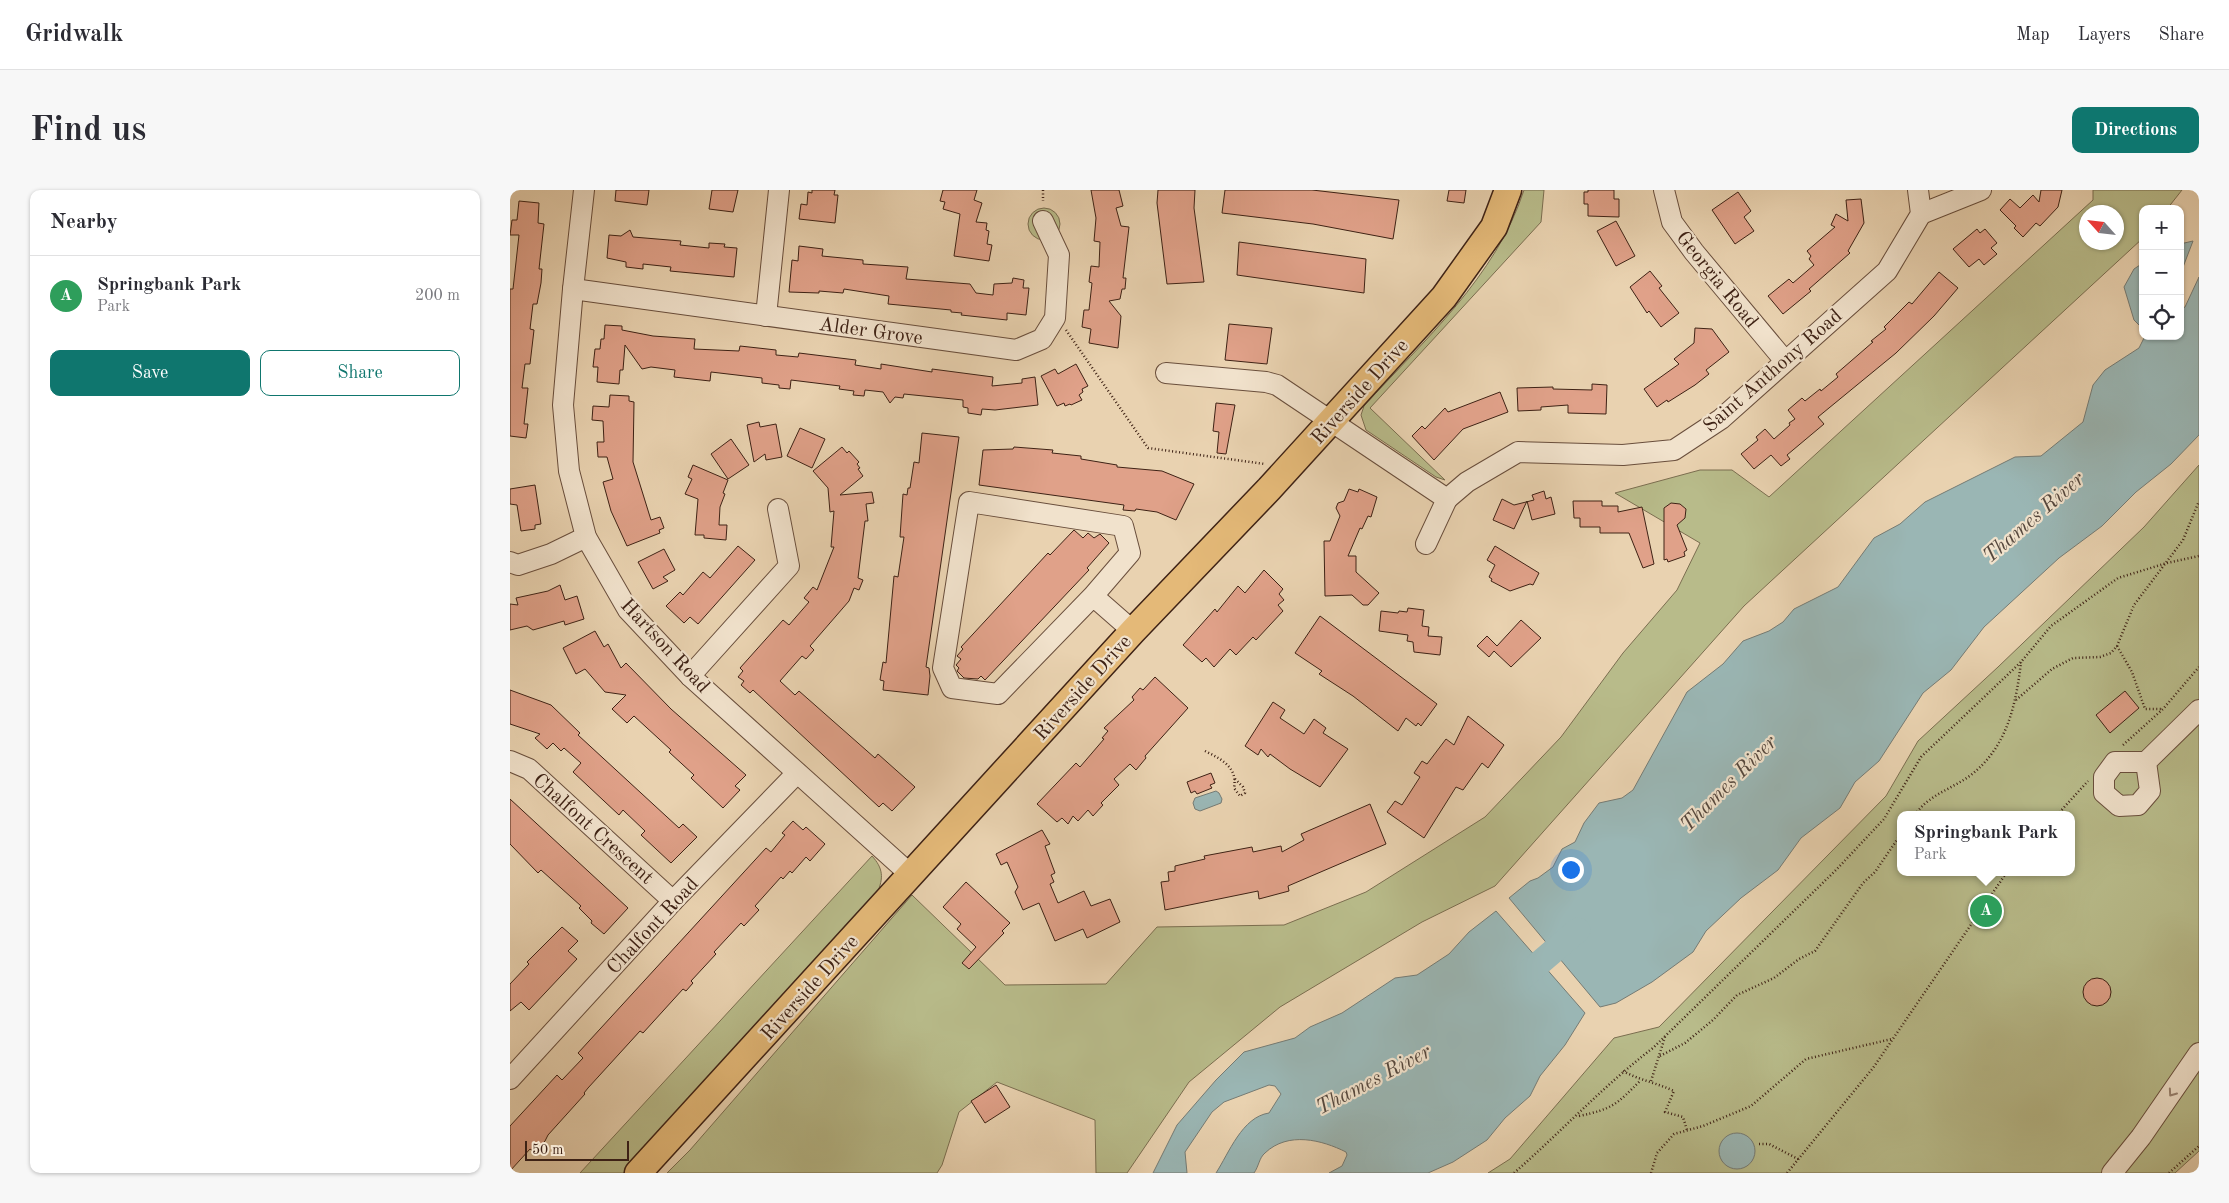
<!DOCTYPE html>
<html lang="en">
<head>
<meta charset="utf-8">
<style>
	body { margin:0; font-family:"Old Standard TT",serif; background:#f7f7f7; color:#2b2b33 }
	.controls { position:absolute; right:15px; top:15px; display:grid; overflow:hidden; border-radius:10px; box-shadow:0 1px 4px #0004 }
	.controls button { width:45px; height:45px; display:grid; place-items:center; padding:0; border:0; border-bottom:1px solid #e1e1e2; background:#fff; color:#2b2b33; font:25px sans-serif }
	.compass { position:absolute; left:1569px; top:15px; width:45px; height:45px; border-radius:50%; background:#fff; box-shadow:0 1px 4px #0004; rotate:297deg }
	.scale { position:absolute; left:15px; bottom:12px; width:104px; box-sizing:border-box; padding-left:5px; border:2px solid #3e2215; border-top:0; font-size:14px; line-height:18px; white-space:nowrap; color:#3e2215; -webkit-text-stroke:4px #f1e2cc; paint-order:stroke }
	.you { position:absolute; left:1060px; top:679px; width:18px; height:18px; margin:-12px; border:4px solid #fff; border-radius:50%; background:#1a73e8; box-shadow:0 0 0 8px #1a73e833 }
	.badge { display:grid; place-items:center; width:32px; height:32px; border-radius:50%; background:#0f766e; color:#fff; font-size:16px; font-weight:700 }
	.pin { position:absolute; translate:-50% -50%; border:2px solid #fff; box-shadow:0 1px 5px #0006 }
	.popup { position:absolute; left:1387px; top:621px; width:178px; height:65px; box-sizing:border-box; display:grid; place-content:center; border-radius:10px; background:#fff; filter:drop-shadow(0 1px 4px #0005); font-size:16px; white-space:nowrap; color:#7c7c81 }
	.popup b { font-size:19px; color:#2b2b33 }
	.popup::after { content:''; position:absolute; left:50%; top:100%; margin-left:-10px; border:10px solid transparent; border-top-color:#fff }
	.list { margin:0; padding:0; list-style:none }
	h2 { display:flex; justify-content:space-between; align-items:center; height:65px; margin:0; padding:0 20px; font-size:21px }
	h2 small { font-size:16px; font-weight:400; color:#7c7c81 }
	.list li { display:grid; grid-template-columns:32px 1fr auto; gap:15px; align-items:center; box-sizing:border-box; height:80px; padding:0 20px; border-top:1px solid #e1e1e2 }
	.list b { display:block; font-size:19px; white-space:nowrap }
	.list p { margin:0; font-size:16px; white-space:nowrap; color:#7c7c81 }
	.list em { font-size:16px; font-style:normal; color:#7c7c81 }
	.actions { display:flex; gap:10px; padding:15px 20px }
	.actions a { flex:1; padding:11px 0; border:1px solid #0f766e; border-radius:10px; text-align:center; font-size:18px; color:#0f766e }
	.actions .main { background:#0f766e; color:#fff }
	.icon { flex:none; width:28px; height:28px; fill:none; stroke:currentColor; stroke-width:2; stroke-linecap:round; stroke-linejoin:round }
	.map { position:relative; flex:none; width:1689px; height:983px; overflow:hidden; border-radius:10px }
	header { display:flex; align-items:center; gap:30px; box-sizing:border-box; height:70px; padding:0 25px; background:#fff; border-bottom:1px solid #e1e1e2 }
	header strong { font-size:24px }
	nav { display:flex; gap:28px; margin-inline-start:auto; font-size:18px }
	.intro { display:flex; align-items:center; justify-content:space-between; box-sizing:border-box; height:120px; padding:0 30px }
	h1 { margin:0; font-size:35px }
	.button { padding:12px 22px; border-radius:10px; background:#0f766e; color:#fff; font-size:18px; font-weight:700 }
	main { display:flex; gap:30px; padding:0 30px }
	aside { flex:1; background:#fff; border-radius:10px; box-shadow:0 1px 4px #0004 }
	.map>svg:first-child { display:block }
	.green { fill:#b8bb8a; stroke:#7b6e50; fill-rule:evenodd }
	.water { fill:#9ab6b4; stroke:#757b74 }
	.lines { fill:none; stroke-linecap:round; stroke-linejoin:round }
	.river { stroke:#9ab6b4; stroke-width:25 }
	.building { fill:#e0a189; stroke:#3e2215 }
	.minor-casing { stroke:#694e3c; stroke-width:22 }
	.major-casing { stroke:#3e2215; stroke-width:29 }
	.path { stroke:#3e2215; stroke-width:2.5; stroke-dasharray:1 2.5; stroke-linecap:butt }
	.minor { stroke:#f1e2cc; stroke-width:20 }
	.major { stroke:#e4b978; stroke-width:26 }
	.oneway { stroke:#988270 }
	.labels { text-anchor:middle; stroke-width:4.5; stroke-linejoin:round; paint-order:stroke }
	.street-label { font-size:20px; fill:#3e2215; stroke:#f1e2cc }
	.water-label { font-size:21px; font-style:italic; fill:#55473d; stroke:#f1e2cc }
</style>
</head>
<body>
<header>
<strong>Gridwalk</strong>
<nav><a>Map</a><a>Layers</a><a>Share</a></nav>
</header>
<div class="intro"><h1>Find us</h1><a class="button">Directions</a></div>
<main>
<aside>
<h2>Nearby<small></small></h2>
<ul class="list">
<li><span class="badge" style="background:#2e9e5b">A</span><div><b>Springbank Park</b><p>Park</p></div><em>200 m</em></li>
</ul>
<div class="actions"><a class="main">Save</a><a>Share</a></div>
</aside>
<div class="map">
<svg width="1689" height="983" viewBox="0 0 1689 983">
	<rect width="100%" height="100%" fill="#e9d2b0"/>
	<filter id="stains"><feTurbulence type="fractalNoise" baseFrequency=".004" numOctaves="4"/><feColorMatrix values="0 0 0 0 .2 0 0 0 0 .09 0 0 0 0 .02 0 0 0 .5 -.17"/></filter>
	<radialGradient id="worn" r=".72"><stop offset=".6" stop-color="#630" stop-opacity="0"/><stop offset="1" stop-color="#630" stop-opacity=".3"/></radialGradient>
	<!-- green -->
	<g class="green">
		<path d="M1014,0H1034L1031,32L860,218L935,290L926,287L856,240L851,225L854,216C914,150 986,87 1014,0Z"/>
		<path d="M1583,0H1672L1657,19H1633V48L1234,416L985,696L912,732L770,817L679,892L617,983H586L585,930L487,892L449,922L432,975L427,983H157L180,960L402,705L495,795L596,794L647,737L774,735L856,702L975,627L1051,547L1113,463L1167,400L1190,353L1105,303L1190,280H1222L1259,307L1583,10ZM1576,22H1606V52H1576Z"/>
		<circle cx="534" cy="34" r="16"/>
		<path d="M1689,275V961L1665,983H978L1000,969L1104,848L1149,837L1376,606L1408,551L1488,477L1634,337ZM1391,625H1561V682H1391Z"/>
		<path d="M362,666C373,678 374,688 367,703L113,983H70Z"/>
	</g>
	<!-- water -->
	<g class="water">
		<polygon points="1683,51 1670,85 1670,54"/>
		<polygon points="1633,73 1633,139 1624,130 1614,97 1624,79"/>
		<polygon points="1689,87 1689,245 1661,274 1626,302 1592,336 1549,368 1474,437 1441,480 1413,503 1369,571 1345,592 1330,618 1291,648 1268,680 1231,708 1196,741 1183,762 1142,792 1106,813 1090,817 999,708 1020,691 1028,688 1043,677 1052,659 1065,652 1074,633 1089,613 1112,608 1123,600 1177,502 1213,474 1233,451 1259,441 1273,432 1284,419 1328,397 1364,348 1390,334 1415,312 1505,267 1531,266 1573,232 1583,195 1595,180 1629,158 1635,146 1670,146 1670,120 1675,117"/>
		<polygon points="706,601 709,603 712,609 711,613 690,621 685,619 683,613 685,608"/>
		<path d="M986,721L1075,823L1055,855L1030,886L1020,906L995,928L977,950L943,972L918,983H819L832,976L837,965L836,962C812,950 778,941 755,963C749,968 749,976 744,983H706C719,963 732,927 759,923L771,904L765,896L759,895L714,912L702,922L675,962L677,983H643L667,935L706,890L734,862L785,848L800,837L832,823L885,788L907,785L939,764L959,742Z"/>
		<circle cx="1227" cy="961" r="18"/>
	</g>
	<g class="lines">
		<!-- river -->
		<polyline class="river" points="1006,793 1068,740"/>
	</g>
	<!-- building -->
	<g class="building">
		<polygon points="106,0 139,0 137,15 105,11"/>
		<polygon points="202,0 228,0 223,22 199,19"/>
		<polygon points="302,0 325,0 324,5 328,5 325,33 289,29 291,14 297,15 298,2 302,3"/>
		<polygon points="433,0 467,0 464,10 472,13 466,32 477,33 476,40 479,41 477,54 482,55 479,71 444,66 450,24 433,19 435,12 430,11"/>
		<polygon points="581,0 609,0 613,16 606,18 611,36 619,37 613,88 616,88 615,99 612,99 610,109 599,111 611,126 608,158 579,153 581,139 572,137 574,120 579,120 582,93 579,92 581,76 589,77 590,52 584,51 586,28"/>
		<polygon points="648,0 685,0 684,18 694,92 657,94 647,13"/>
		<polygon points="715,0 802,0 889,10 883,49 803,34 712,23"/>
		<polygon points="939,0 956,0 954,13 937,11"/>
		<polygon points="1078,0 1104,0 1104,9 1109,9 1109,27 1078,26 1078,14 1074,14 1074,2 1078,2"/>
		<polygon points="1531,0 1552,0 1548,17 1530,36 1526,33 1513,47 1504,38 1506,36 1490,20 1500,9 1510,18 1523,5 1529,12"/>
		<polygon points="1228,2 1241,21 1234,27 1244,41 1225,54 1202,20"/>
		<polygon points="1351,9 1354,33 1338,61 1340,63 1299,99 1301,101 1273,124 1258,106 1279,89 1283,93 1304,75 1299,69 1301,66 1297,61 1325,37 1321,35 1326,24 1338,31 1336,10"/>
		<polygon points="9,11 29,13 28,33 34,34 29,79 32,79 31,93 27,114 23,114 20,139 24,140 20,174 15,174 12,198 18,198 14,234 18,234 16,248 0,246 0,99 3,99 9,45 0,45 2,30 7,30"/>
		<polygon points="1106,31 1125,66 1106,76 1087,41"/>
		<polygon points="1467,39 1470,43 1475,39 1487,53 1481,58 1487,64 1474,75 1469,69 1459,77 1443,59"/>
		<polygon points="120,40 123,47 171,51 170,55 199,58 199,53 215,54 214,57 227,58 224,87 160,81 161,77 133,74 133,79 116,77 116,72 97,68 99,45 111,46"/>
		<polygon points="729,52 856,69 854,103 727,85"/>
		<polygon points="289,56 313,59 312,66 353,70 353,74 398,77 396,89 460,94 466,103 483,105 484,94 502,93 503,88 514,90 513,98 519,98 516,125 497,123 497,130 451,125 452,123 441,122 441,120 378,114 379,106 334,99 333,103 309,101 309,103 279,102 282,70 288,71"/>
		<polygon points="1140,81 1152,96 1149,98 1169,123 1151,137 1139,121 1137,123 1120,97"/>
		<polygon points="1429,82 1448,98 1424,126 1386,163 1308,227 1314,234 1277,265 1280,269 1271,276 1261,265 1244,279 1231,264 1248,250 1246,247 1255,239 1264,249 1280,235 1279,233 1285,229 1278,220 1292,208 1295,211 1310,199 1311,201 1328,187 1326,184 1363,152 1361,151 1376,139 1374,137 1399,112 1402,114"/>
		<polygon points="719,134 762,138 757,174 715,170"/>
		<polygon points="95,135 112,136 112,140 143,146 185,149 184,159 229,161 230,156 266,160 266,165 288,167 289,163 346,170 345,175 371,179 371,174 422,182 422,179 483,187 482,196 512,193 512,189 525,187 528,215 485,220 472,219 471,225 458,223 458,218 453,217 453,210 394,204 393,208 385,207 380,213 373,202 355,200 354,206 343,205 344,201 329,199 330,196 281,190 280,199 269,198 269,195 252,193 252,188 201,182 200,191 164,187 165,180 141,177 132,179 115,155 113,180 110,180 109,194 87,192 88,177 83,177 85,159 90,159 91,149 94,149"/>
		<polygon points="1185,138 1202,139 1219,162 1196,180 1199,184 1185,195 1158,212 1157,210 1147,217 1134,199 1169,174 1164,169 1184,153"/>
		<polygon points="566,174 578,196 572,199 573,202 569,205 572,210 561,215 560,214 555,216 554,213 547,216 531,186 545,179 548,184"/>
		<polygon points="1082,194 1097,195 1096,224 1058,223 1058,215 1031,217 1031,220 1008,221 1007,198 1043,197 1043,199 1082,200"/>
		<polygon points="990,202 998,222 953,239 924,270 902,246 912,236 915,239 935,218 938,222"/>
		<polygon points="100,205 119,206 119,211 124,212 123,272 141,330 150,327 154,338 149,340 150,343 117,356 101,321 93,292 103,289 97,267 88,267 87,252 94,252 93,231 82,230 83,216 99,217"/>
		<polygon points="706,213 725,215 716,264 707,263 709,242 703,241"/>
		<polygon points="249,232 250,237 266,234 272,267 256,270 255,264 244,272 237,235"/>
		<polygon points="290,238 315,249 302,278 277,266"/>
		<polygon points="412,243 449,247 416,477 419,478 420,486 418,505 373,500 374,491 370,490 373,472 376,473 384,386 388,387 394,347 390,347 393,304 397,305 398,298 400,298 404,272 409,273"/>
		<polygon points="221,249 239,275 218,289 201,264"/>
		<polygon points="332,257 337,263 339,261 349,272 347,274 350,278 348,279 353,286 330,305 362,302 364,313 356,314 358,331 355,331 348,388 353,390 349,400 344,398 339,411 300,456 304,460 296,469 292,466 270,491 285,505 289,501 365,568 368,564 405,597 382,621 373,613 369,617 243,500 240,503 231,495 234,491 228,487 233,481 230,478 273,430 279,435 299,412 294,408 303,397 307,400 324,357 321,357 324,321 320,322 318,298 303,281"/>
		<polygon points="504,257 543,260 542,263 571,266 571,269 607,275 607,277 652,281 684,294 666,330 647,322 626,319 625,321 613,320 614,315 469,295 473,260 503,259"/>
		<polygon points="183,275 218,290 213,303 215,304 210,317 209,335 217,335 216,350 194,348 194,345 185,345 188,309 175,304 182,289 178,287"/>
		<polygon points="25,295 31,334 25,335 25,339 11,341 7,315 0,314 0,299"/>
		<polygon points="839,299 848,302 849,299 867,307 861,327 858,326 852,339 850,338 838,366 846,366 846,382 869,403 858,415 853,415 842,405 815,406 814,351 820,351 830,326 826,318 828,313 834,311"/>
		<polygon points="1034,301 1036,309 1041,307 1045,324 1022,330 1017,311 1004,339 983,330 992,309 1004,315 1024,310 1022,305"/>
		<polygon points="1063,311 1092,311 1092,316 1108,316 1108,322 1132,317 1144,374 1133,378 1119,343 1090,343 1090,337 1070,337 1070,328 1064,328"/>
		<polygon points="1161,313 1170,314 1176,319 1175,328 1167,335 1177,360 1174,362 1175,366 1158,372 1157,369 1154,370 1154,318"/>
		<polygon points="564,340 573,348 578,343 584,348 590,344 599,353 577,378 579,380 475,490 471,486 468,489 454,488 447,481 449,478 446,475 451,469 447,466 453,459 451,457 538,363 540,365"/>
		<polygon points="228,356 245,370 188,434 180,427 174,433 156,416 170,402 173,405 193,382 200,388"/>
		<polygon points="985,356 1029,383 1023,395 1020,394 1000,401 981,391 982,389 979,387 985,375 977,370"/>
		<polygon points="154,359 165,380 153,387 158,391 143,399 128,372"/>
		<polygon points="754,380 773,399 769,404 774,410 768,415 773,421 746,450 743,447 726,465 720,459 704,477 696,468 692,472 673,455 705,419 707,422 728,396 735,403"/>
		<polygon points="50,395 55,410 67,406 74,429 55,435 54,431 23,440 17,436 0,440 0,414 8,415 6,408 38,401"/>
		<polygon points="898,418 914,420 912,436 919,437 918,446 932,447 930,465 904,462 903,452 897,451 898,445 869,441 871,421 888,423 889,421 897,422"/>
		<polygon points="810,426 927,514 911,536 908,533 906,536 896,528 888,541 843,506 809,484 812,481 785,463"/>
		<polygon points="1011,430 1031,448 1001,477 984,461 979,467 967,456 977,446 987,456"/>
		<polygon points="85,441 94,457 98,454 111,478 116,473 161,519 236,585 225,596 230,600 213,618 181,588 184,585 159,562 161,560 124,526 117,533 102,519 116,505 95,502 75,479 66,484 53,458"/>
		<polygon points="645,487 678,518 635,566 636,568 626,580 620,574 604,589 609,595 591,613 593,615 583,626 578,620 568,631 563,626 558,634 552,628 547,632 527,614 566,573 570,577 594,549 592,548 598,541 594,538 624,510 622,507 630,498 633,500"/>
		<polygon points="0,500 41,515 70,543 68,545 169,638 173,634 187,647 161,673 131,645 135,641 113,620 109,625 63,582 71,573 54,558 51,561 43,553 37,559 25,548 30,544 0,534"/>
		<polygon points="1615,501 1629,518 1600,543 1586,525"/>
		<polygon points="763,512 775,520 770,528 794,544 804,529 816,538 813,543 838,559 810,597 780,579 760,564 758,567 751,559 748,565 735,556"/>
		<polygon points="958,526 994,555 978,578 972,573 953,600 946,597 914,648 877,622 885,611 892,615 910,587 904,583 912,571 917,574 936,549 944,555"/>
		<polygon points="701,583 705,593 700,595 702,598 687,604 685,601 681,603 677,592"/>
		<polygon points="0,609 118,718 94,744 81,733 82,731 69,718 71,716 31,680 28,683 0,654"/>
		<polygon points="860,614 876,654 778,696 779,701 749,709 748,701 655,720 651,692 659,691 658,682 665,681 665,676 695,669 694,666 742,657 743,662 771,656 772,662 794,650 791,644"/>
		<polygon points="283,631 293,640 296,637 315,654 300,671 296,667 282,683 280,681 273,689 271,687 245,716 249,720 234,736 231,733 204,762 206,764 181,791 183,793 176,801 173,799 133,843 130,841 78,898 74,903 75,904 38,945 35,951 24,962 20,959 0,981 0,936 47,885 52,890 73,868 68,863 256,658 261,662 275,645 272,643"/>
		<polygon points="532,640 540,654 535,656 545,683 541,685 544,692 540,694 548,713 574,701 581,716 600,709 610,732 577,748 573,739 545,751 529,713 513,720 505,702 508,697 497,672 491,675 486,664"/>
		<polygon points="456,692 500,733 492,741 494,743 459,779 452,773 466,757 447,739 451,734 433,717"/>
		<polygon points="52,737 68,751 58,761 67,769 19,820 11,812 0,821 0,794 19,774 17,772"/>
		<circle cx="1587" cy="802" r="14"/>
		<polygon points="486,895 500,917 475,933 461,911"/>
	</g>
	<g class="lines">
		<defs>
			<g id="minor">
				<polyline points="74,0 63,99 53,215 59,281 76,347 118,420 180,486 401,685"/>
				<polyline points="1154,0 1162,32 1184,62 1275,171"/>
				<polyline points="1411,24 1471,0"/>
				<polyline points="63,99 506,160 532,149 545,128 549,65 533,31"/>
				<polyline points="256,126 269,0"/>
				<polyline points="656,183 756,192 767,195 937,309 957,292 1008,262 1113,265 1164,260 1211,229 1377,81 1411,24 1408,0"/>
				<polyline points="916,354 937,309"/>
				<polyline points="0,372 8,375 41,364 76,347"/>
				<polyline points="583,406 488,504 442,498 433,478 459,312 613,336 620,363 583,406 623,441"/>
				<polyline points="180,486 279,376 268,319"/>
				<polyline points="0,571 19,579 163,711"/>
				<polyline points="1636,572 1640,601 1628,615 1609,616 1594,603 1594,587 1605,572 1636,572 1689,520"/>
				<polyline points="0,889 163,711 287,583"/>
				<polyline points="1602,983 1631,947 1689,863"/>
			</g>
			<polyline id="major" points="128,983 623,441 759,299 934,107 984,37 998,0"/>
		</defs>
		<!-- minor casing -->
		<use href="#minor" class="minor-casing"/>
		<!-- major casing -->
		<use href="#major" class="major-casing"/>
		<!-- path -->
		<g class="path">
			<polyline points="533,0 533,11"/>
			<polyline points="556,140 638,258 755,274"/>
			<polyline points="1607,456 1622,482 1635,519 1652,519"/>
			<polyline points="1506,510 1542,479 1563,468 1590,467 1601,463 1607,456 1624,415 1673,350 1689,311"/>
			<polyline points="1613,555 1653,519 1689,477"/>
			<path d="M695,561C711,569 728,577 724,598L730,606L735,603L733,597L725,589"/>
			<path d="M1405,625C1418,605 1442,599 1461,585C1497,557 1506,515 1511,472"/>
			<polyline points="1547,625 1578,591"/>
			<polyline points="1150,866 1175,853 1203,830 1227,805 1264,788 1289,769 1305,761 1353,693 1365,682 1391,644"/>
			<path d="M1113,881C1129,890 1147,893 1164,901L1155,922L1173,927L1177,940"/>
			<polyline points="1141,891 1155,847"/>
			<path d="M1069,926C1103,919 1107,914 1131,890"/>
			<polyline points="1249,954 1259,954 1290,970"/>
			<path d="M1004,983C1051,942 1093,896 1143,858L1326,680L1374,629L1411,567L1511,472L1541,436L1608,388L1657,373L1689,366"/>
			<polyline points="1141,983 1147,963 1164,944 1193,936 1241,916 1296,869 1382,849"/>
			<polyline points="1277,983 1363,878 1497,682"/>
			<polyline points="1659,983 1689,956"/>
		</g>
		<!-- minor -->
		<use href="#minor" class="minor"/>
		<!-- major -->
		<use href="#major" class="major"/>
	</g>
	<!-- one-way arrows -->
	<defs><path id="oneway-chevron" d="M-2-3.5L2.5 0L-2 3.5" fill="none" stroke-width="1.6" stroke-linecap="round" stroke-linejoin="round" transform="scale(1.25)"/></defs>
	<use class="oneway" href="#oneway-chevron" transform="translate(1662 903) rotate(125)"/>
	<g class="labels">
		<!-- street labels -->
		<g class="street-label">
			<text transform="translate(1208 89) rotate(51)" y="7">Georgia Road</text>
			<text transform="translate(361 140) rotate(8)" y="7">Alder Grove</text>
			<text transform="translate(1262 180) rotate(-41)" y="7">Saint Anthony Road</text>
			<text transform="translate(849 201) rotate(-48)" y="7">Riverside Drive</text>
			<text transform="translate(156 455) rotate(47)" y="7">Hartson Road</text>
			<text transform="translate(572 497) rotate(-48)" y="7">Riverside Drive</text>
			<text transform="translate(84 638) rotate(42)" y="7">Chalfont Crescent</text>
			<text transform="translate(142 735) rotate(-47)" y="7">Chalfont Road</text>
			<text transform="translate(299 797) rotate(-48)" y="7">Riverside Drive</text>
		</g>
		<!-- water labels -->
		<g class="water-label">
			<text transform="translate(1523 327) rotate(-41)" y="7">Thames River</text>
			<text transform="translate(1218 593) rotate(-45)" y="7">Thames River</text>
			<text transform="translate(863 889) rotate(-28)" y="7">Thames River</text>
		</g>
	</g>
	<rect width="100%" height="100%" filter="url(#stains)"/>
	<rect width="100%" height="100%" fill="url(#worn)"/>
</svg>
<div class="controls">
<button>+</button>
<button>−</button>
<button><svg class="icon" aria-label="locate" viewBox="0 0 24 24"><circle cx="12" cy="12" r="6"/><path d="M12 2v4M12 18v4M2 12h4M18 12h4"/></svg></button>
</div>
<svg class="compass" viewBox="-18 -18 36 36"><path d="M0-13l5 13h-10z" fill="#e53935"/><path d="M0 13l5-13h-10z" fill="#7c7c81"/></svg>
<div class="scale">50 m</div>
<div class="you"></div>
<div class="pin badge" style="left:1476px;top:721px;background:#2e9e5b">A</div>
<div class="popup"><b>Springbank Park</b>Park</div>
</div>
</main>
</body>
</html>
